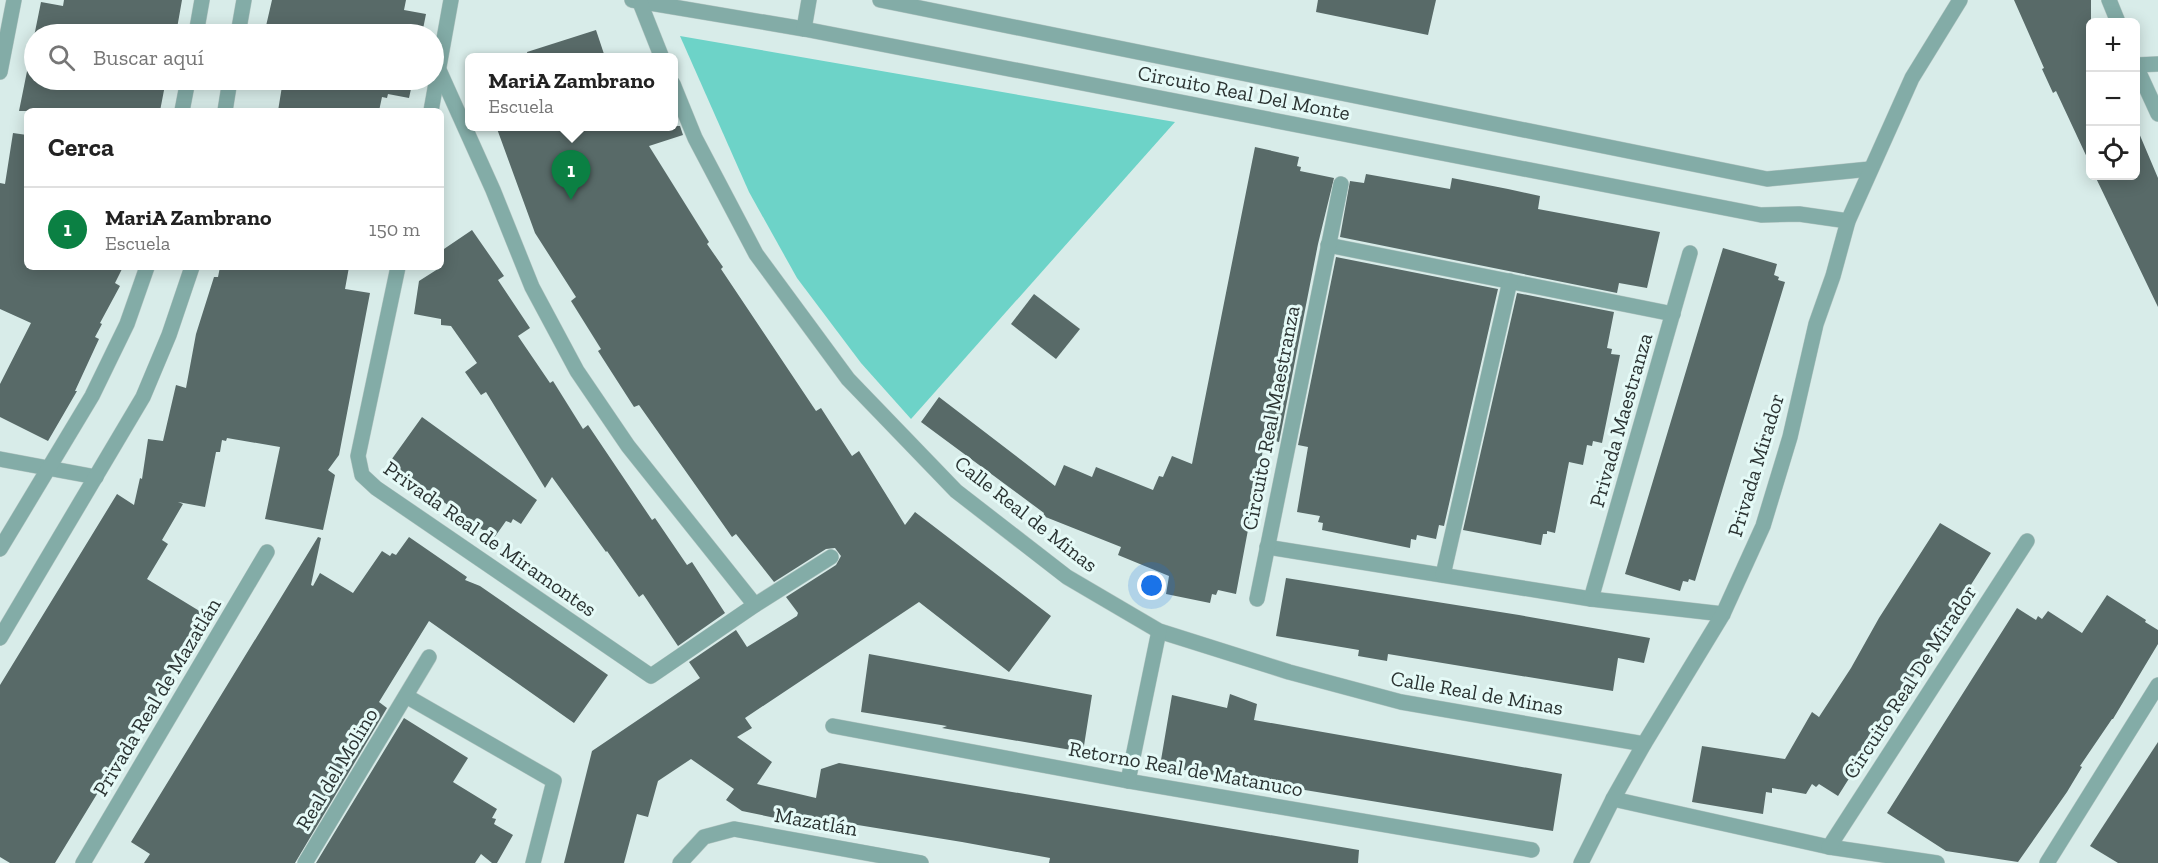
<!DOCTYPE html>
<html lang="es">
<head>
<meta charset="utf-8">
<style>
	body { margin:0; font-family:"Zilla Slab",serif; background:#f2f2f2; color:#222 }
	.controls { position:absolute; right:18px; top:18px; display:grid; overflow:hidden; border-radius:9px; box-shadow:0 3px 15px #0003 }
	.controls button { width:54px; height:54px; display:grid; place-items:center; padding:0; border:0; border-bottom:2px solid #e0e0e0; background:#fff; color:#222; font:30px sans-serif }
	.you { position:absolute; left:1152px; top:586px; width:21px; height:21px; margin:-15px; border:4px solid #fff; border-radius:50%; background:#1a73e8; box-shadow:0 0 0 9px #1a73e833 }
	.badge { display:grid; place-items:center; width:39px; height:39px; border-radius:50%; background:#0b8043; color:#fff; font-size:20px; font-weight:700 }
	.pin { position:absolute; translate:-50% -50px; filter:drop-shadow(0 2px 3px #0008) }
	.pin::after { content:''; position:absolute; top:32px; width:21px; height:18px; background:inherit; clip-path:polygon(0 0,100% 0,50% 100%) }
	.popup { position:absolute; left:465px; top:53px; width:213px; height:78px; box-sizing:border-box; display:grid; place-content:center; border-radius:9px; background:#fff; filter:drop-shadow(0 2px 4px #0005); font-size:20px; white-space:nowrap; color:#767676 }
	.popup b { font-size:22px; color:#222 }
	.popup::after { content:''; position:absolute; left:50%; top:100%; margin-left:-12px; border:12px solid transparent; border-top-color:#fff }
	.list { margin:0; padding:0; list-style:none }
	h2 { display:flex; justify-content:space-between; align-items:center; height:78px; margin:0; padding:0 24px; font-size:26px }
	h2 small { font-size:20px; font-weight:400; color:#767676 }
	.list li { display:grid; grid-template-columns:39px 1fr auto; gap:18px; align-items:center; box-sizing:border-box; height:84px; padding:0 24px; border-top:2px solid #e0e0e0 }
	.list b { display:block; font-size:22px; white-space:nowrap }
	.list p { margin:0; font-size:20px; white-space:nowrap; color:#767676 }
	.list em { font-size:20px; font-style:normal; color:#767676 }
	.icon { flex:none; width:33px; height:33px; fill:none; stroke:currentColor; stroke-width:2; stroke-linecap:round; stroke-linejoin:round }
	.map { position:relative; flex:none; width:2158px; height:863px; overflow:hidden }
	.search { position:absolute; background:#fff; box-shadow:0 3px 15px #0003; left:24px; top:24px; width:420px; height:66px; display:flex; align-items:center; gap:15px; box-sizing:border-box; padding:0 21px; border-radius:33px; color:#767676; font-size:22px }
	.panel { position:absolute; background:#fff; box-shadow:0 3px 15px #0003; left:24px; top:108px; width:420px; height:162px; border-radius:9px }
	.map>svg:first-child { display:block }
	.park { fill:#6dd3c8 }
	.building { fill:#586a68 }
	.lines { fill:none; stroke-linecap:round; stroke-linejoin:round }
	.minor-casing { stroke:#b5c7c4; stroke-width:16 }
	.minor { stroke:#83aca7; stroke-width:15 }
	.labels { text-anchor:middle; stroke-width:6; stroke-linejoin:round; paint-order:stroke }
	.street-label { font-size:21px; fill:#2b3332; stroke:#e5faf7 }
</style>
</head>
<body>
<div class="map">
<svg width="2158" height="863" viewBox="0 0 2158 863">
	<rect width="100%" height="100%" fill="#d8ece9"/>
	<!-- park -->
	<polygon class="park" points="680,36 1175,122 911,419 861,363 797,278 749,192"/>
	<!-- building -->
	<g class="building">
		<polygon points="64,0 182,0 176,34 34,34 34,80 168,80 167,86 165,85 160,111 19,111 41,2 63,6"/>
		<polygon points="272,0 406,0 404,10 426,14 422,34 291,34 292,31 266,26"/>
		<polygon points="1318,0 1436,0 1428,35 1316,12"/>
		<polygon points="2014,0 2091,0 2091,166 2056,91 2053,93 2042,69 2044,68"/>
		<polygon points="596,30 605,57 528,57 527,52"/>
		<polygon points="283,80 413,80 409,98 388,94 387,98 382,97 379,111 278,111"/>
		<polygon points="496,126 680,126 683,135 649,146 709,242 707,244 723,267 721,269 816,411 821,408 852,456 859,451 905,525 915,512 1051,616 1009,672 919,602 745,718 752,728 737,737 772,762 757,784 816,798 821,769 839,763 1359,850 1358,863 1049,863 1050,858 962,842 821,819 819,827 742,811 726,800 734,789 691,759 658,781 648,817 637,814 624,863 564,863 592,751 700,678 689,662 736,630 747,647 797,616 798,613 786,597 836,565 841,556 835,548 826,549 774,582 736,534 732,537 639,405 634,407 598,351 601,349 571,301 576,297 535,233"/>
		<polygon points="2136,126 2158,178 2158,307 2095,176 2136,176"/>
		<polygon points="13,133 27,135 27,267 123,267 115,283 120,286 100,323 102,324 95,337 99,339 75,391 77,391 48,441 0,417 0,384 31,323 0,309 0,183 5,184"/>
		<polygon points="1255,147 1299,157 1297,166 1301,167 1300,171 1334,178 1318,244 1279,442 1265,439 1236,594 1218,590 1216,595 1212,594 1210,603 1166,594 1169,576 1118,555 1121,547 1043,516 1044,513 921,422 939,397 1055,486 1064,465 1092,477 1096,467 1153,490 1159,476 1163,477 1172,456 1192,464"/>
		<polygon points="1366,174 1450,189 1452,178 1508,189 1540,196 1538,209 1660,232 1647,288 1619,283 1617,293 1340,237 1350,181 1364,183"/>
		<polygon points="472,230 504,276 498,280 530,328 518,336 550,383 553,381 583,429 588,425 652,520 655,518 687,565 692,562 725,613 678,646 643,594 639,597 607,551 606,552 552,477 545,488 486,392 481,395 465,372 477,363 451,326 441,325 441,319 414,314 419,281 441,267 441,251"/>
		<polygon points="1723,248 1777,264 1774,275 1779,277 1778,280 1785,282 1695,581 1689,579 1688,582 1683,581 1680,591 1625,574"/>
		<polygon points="1336,257 1498,289 1444,526 1439,525 1436,539 1417,535 1416,540 1411,539 1410,548 1322,530 1323,523 1318,522 1320,516 1297,512 1308,447 1298,445"/>
		<polygon points="220,267 349,267 345,289 370,293 339,455 328,470 335,475 323,530 265,519 280,447 227,438 226,441 222,440 220,452 216,452 205,507 178,502 183,504 162,540 168,544 147,579 206,615 55,863 10,863 0,857 0,685 117,494 134,505 140,478 142,479 148,439 163,441 176,385 186,388 196,334 214,277 218,277"/>
		<polygon points="1517,293 1614,312 1607,348 1612,349 1611,354 1620,355 1602,443 1593,441 1592,446 1587,445 1583,465 1569,462 1555,533 1547,531 1547,534 1543,534 1541,545 1463,530"/>
		<polygon points="1034,294 1080,329 1056,359 1011,324"/>
		<polygon points="422,417 537,500 521,524 513,519 511,523 506,521 494,538 389,463"/>
		<polygon points="1940,523 1991,553 1838,796 1819,784 1816,787 1812,784 1806,794 1772,788 1772,793 1766,792 1763,814 1692,802 1702,746 1785,759 1812,712 1819,717 1851,668 1879,618"/>
		<polygon points="318,537 321,538 311,585 313,586 320,573 353,593 382,551 390,556 392,553 396,555 409,537 467,577 465,580 480,586 608,675 574,723 429,621 379,702 387,708 295,863 144,863 150,854 131,842"/>
		<polygon points="1286,578 1519,615 1650,638 1644,663 1618,658 1613,691 1388,654 1387,661 1358,656 1359,650 1276,636"/>
		<polygon points="2107,595 2146,620 2145,622 2158,630 2158,644 2113,719 2112,719 2080,766 2082,767 2067,792 2018,862 1946,851 1887,813 2017,608 2036,620 2038,616 2042,619 2048,611 2082,633"/>
		<polygon points="869,654 1092,695 1083,752 942,728 947,726 861,712"/>
		<polygon points="1230,694 1257,704 1254,720 1562,774 1553,831 1160,766 1172,695 1227,708"/>
		<polygon points="404,718 468,758 453,782 497,809 492,818 496,819 494,824 513,835 497,863 492,863 481,854 475,863 316,863"/>
		<polygon points="2158,742 2158,863 2118,863 2090,846"/>
	</g>
	<g class="lines">
		<defs>
			<g id="minor">
				<polyline points="632,0 804,29 1761,215 1799,214 1848,221"/>
				<polyline points="639,0 662,58"/>
				<polyline points="880,0 1767,179 1870,169"/>
				<polyline points="2109,0 2118,22"/>
				<polyline points="804,29 809,0"/>
				<polyline points="196,34 202,0"/>
				<polyline points="238,34 244,0"/>
				<polyline points="2136,65 2158,64"/>
				<polyline points="2136,66 2158,114"/>
				<polyline points="439,70 493,190 532,287 577,371 628,446 755,605"/>
				<polyline points="0,72 14,0"/>
				<polyline points="673,84 695,138 756,254 848,379 956,491 1067,577 1159,631 1289,672 1401,702 1644,744"/>
				<polyline points="182,111 188,80"/>
				<polyline points="225,111 230,80"/>
				<polyline points="431,111 451,0"/>
				<polyline points="1328,245 1673,314"/>
				<polyline points="398,267 358,456 362,475 376,488 651,676 755,605 831,557"/>
				<polyline points="0,459 96,477"/>
				<polyline points="1267,547 1591,599 1723,614"/>
				<polyline points="0,549 92,396 127,324 147,267"/>
				<polyline points="1443,575 1510,281"/>
				<polyline points="1257,599 1341,184"/>
				<polyline points="1591,599 1690,253"/>
				<polyline points="0,638 143,397 169,335 192,267"/>
				<polyline points="406,696 554,781 533,863"/>
				<polyline points="833,726 1128,781 1532,850"/>
				<polyline points="1128,781 1159,631"/>
				<polyline points="1613,799 1829,847 1937,863"/>
				<polyline points="1829,847 2027,541"/>
				<polyline points="83,863 267,552"/>
				<polyline points="305,863 429,657"/>
				<polyline points="680,863 704,837 734,829 921,863"/>
				<polyline points="1581,863 1613,799 1644,744 1723,614 1763,526 1790,437 1816,324 1833,276 1848,221 1912,78 1960,0"/>
				<polyline points="2047,863 2158,685"/>
			</g>
		</defs>
		<!-- minor casing -->
		<use href="#minor" class="minor-casing"/>
		<!-- minor -->
		<use href="#minor" class="minor"/>
	</g>
	<g class="labels">
		<!-- street labels -->
		<g class="street-label">
			<text transform="translate(1244 93) rotate(11)" y="7">Circuito Real Del Monte</text>
			<text transform="translate(1271 418) rotate(-79)" y="7">Circuito Real Maestranza</text>
			<text transform="translate(1621 420) rotate(-74)" y="7">Privada Maestranza</text>
			<text transform="translate(1756 465) rotate(-73)" y="7">Privada Mirador</text>
			<text transform="translate(1026 514) rotate(38)" y="7">Calle Real de Minas</text>
			<text transform="translate(490 539) rotate(35)" y="7">Privada Real de Miramontes</text>
			<text transform="translate(1910 682) rotate(-57)" y="7">Circuito Real De Mirador</text>
			<text transform="translate(1477 693) rotate(10)" y="7">Calle Real de Minas</text>
			<text transform="translate(157 697) rotate(-59)" y="7">Privada Real de Mazatlán</text>
			<text transform="translate(337 769) rotate(-59)" y="7">Real del Molino</text>
			<text transform="translate(1186 769) rotate(10)" y="7">Retorno Real de Matanuco</text>
			<text transform="translate(816 822) rotate(10)" y="7">Mazatlán</text>
		</g>
	</g>
</svg>
<div class="controls">
<button>+</button>
<button>−</button>
<button><svg class="icon" aria-label="locate" viewBox="0 0 24 24"><circle cx="12" cy="12" r="6"/><path d="M12 2v4M12 18v4M2 12h4M18 12h4"/></svg></button>
</div>
<div class="you"></div>
<div class="pin badge" style="left:571px;top:200px">1</div>
<div class="popup"><b>MariA Zambrano</b>Escuela</div>
<div class="search"><svg class="icon" aria-label="search" viewBox="0 0 24 24"><circle cx="10" cy="10" r="6"/><path d="M15 15l6 6"/></svg>Buscar aquí</div>
<section class="panel">
<h2>Cerca<small></small></h2>
<ul class="list">
<li><span class="badge">1</span><div><b>MariA Zambrano</b><p>Escuela</p></div><em>150 m</em></li>
</ul>
</section>
</div>
</body>
</html>
